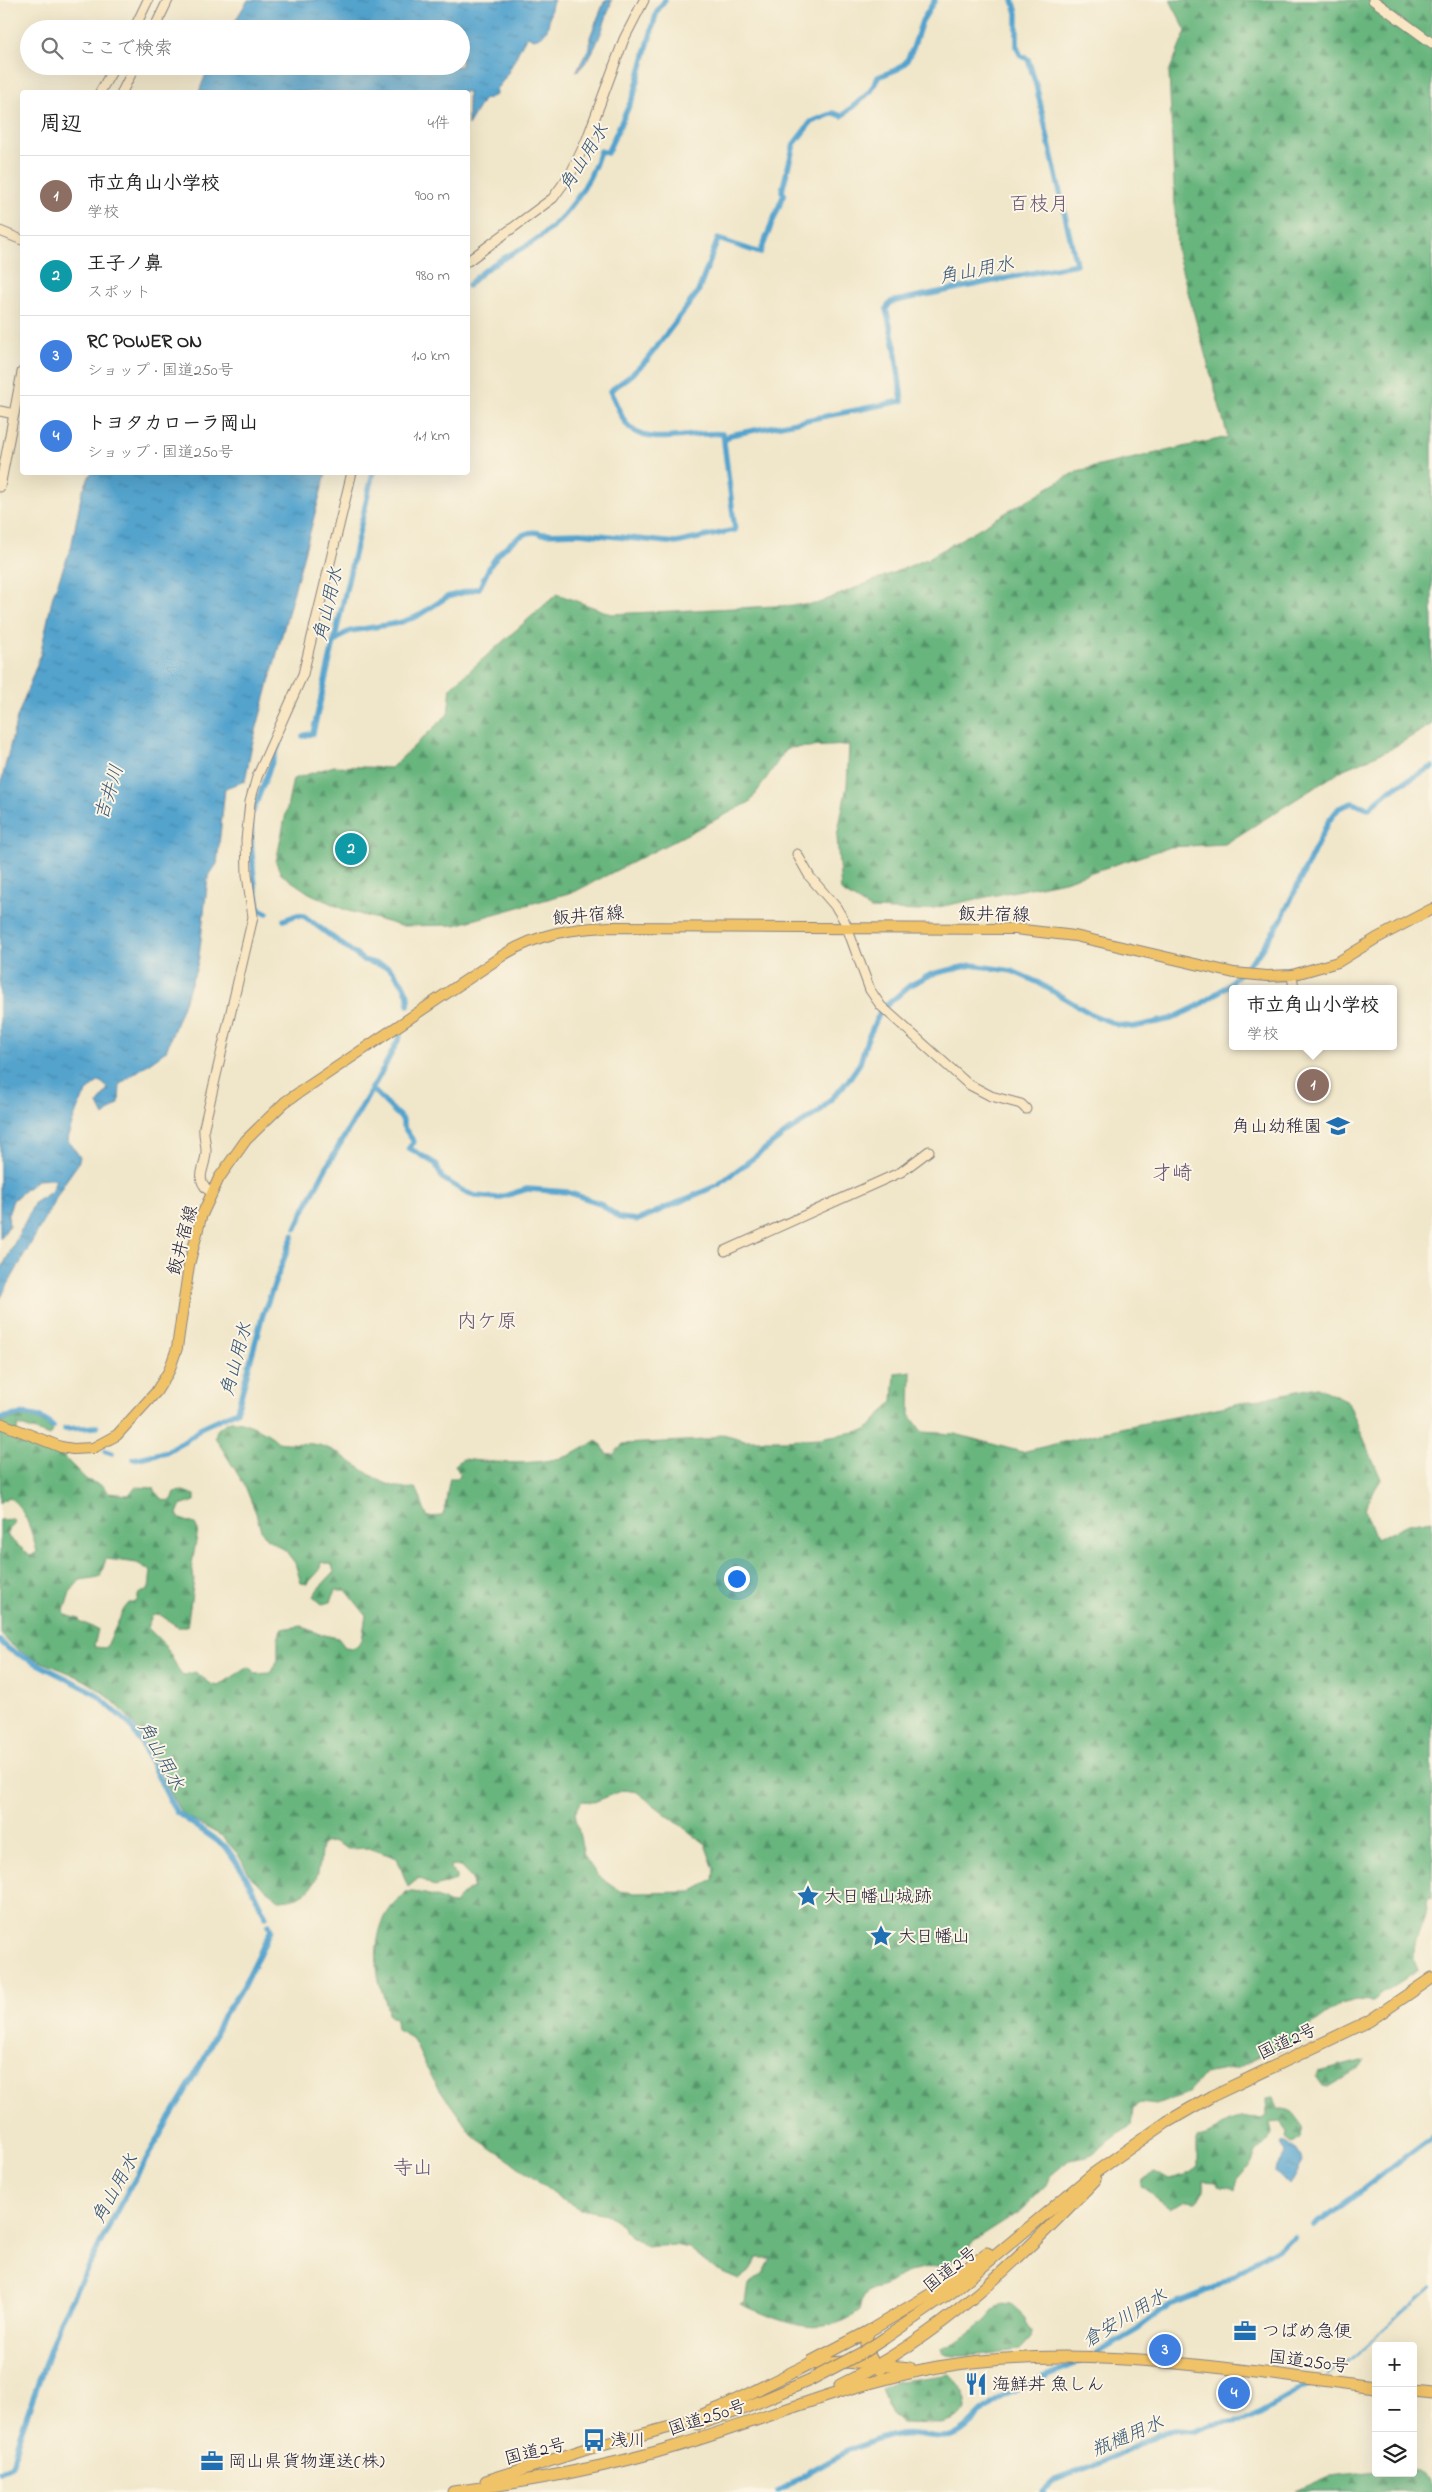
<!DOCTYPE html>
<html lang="ja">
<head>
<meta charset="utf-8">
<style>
	body { margin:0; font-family:"Indie Flower","Klee One",sans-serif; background:#f2f2f2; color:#222 }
	.controls { position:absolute; right:15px; bottom:15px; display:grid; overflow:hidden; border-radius:5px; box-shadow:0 5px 20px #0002 }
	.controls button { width:45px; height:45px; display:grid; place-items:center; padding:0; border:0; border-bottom:1px solid #e0e0e0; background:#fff; color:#222; font:25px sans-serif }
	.you { position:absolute; left:736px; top:1578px; width:18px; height:18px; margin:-12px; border:4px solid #fff; border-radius:50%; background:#1a73e8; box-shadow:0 0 0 8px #1a73e833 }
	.badge { display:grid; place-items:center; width:32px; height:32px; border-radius:50%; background:#ea580c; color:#fff; font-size:16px; font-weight:700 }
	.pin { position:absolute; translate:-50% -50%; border:2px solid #fff; box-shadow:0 1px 5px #0006 }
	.popup { position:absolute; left:1229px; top:985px; width:168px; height:65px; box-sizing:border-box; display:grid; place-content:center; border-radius:5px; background:#fff; filter:drop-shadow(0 1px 4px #0005); font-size:16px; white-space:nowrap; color:#767676 }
	.popup b { font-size:19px; color:#222 }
	.popup::after { content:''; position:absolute; left:50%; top:100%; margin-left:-10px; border:10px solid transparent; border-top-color:#fff }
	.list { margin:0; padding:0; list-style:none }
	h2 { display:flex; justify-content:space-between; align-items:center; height:65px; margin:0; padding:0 20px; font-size:21px }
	h2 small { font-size:16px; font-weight:400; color:#767676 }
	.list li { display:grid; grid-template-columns:32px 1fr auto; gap:15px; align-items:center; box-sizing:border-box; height:80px; padding:0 20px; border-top:1px solid #e0e0e0 }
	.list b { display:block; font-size:19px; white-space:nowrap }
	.list p { margin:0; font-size:16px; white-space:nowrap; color:#767676 }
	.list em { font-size:16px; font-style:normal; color:#767676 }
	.icon { flex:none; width:28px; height:28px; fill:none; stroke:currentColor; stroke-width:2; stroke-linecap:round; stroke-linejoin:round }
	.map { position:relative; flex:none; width:1432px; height:2492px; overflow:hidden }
	.search { position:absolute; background:#fff; box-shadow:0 5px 20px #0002; left:20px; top:20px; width:450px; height:55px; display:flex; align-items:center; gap:12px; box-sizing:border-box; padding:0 18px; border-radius:28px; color:#767676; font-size:19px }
	.panel { position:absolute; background:#fff; box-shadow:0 5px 20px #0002; left:20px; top:90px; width:450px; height:385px; border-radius:5px }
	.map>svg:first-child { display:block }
	.forest { fill:url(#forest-firs); stroke:#446c5c; fill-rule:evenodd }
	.water { fill:url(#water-ripples); stroke:#3a6284 }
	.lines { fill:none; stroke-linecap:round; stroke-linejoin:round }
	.stream { stroke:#53a3cd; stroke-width:2 }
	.canal { stroke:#53a3cd; stroke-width:5.5 }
	.secondary-casing { stroke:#898482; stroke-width:11 }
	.primary-casing { stroke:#898482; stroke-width:12 }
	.highway-casing { stroke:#898482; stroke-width:13 }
	.secondary { stroke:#f9e7c3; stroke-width:9 }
	.primary { stroke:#f1c369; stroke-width:10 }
	.highway { stroke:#f1c369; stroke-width:11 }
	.highway-bridge-casing { stroke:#898482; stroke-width:13; stroke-linecap:butt }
	.highway-bridge { stroke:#f1c369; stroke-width:11 }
	.labels { text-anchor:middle; stroke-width:4; stroke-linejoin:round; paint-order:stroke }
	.street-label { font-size:18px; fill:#22223b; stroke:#fcf5e5 }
	.poi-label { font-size:18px; fill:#22223b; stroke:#fcf5e5; text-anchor:start }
	.water-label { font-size:19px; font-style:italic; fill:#365675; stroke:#fcf5e5 }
	.quarter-label { font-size:20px; fill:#645372; stroke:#fcf5e5 }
</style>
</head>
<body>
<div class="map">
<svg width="1432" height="2492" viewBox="0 0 1432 2492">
	<defs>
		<pattern id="forest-firs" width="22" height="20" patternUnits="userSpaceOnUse" patternTransform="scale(1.25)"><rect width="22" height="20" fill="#67b57e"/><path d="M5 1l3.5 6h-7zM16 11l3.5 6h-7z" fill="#549368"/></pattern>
		<pattern id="water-ripples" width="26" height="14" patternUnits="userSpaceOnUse" patternTransform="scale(1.25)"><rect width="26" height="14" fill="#53a3cd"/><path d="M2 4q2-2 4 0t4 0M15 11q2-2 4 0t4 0" fill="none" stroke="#4484a8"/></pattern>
	</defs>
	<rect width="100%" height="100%" fill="#fcf5e5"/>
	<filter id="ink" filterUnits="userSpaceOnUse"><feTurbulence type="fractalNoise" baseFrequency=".02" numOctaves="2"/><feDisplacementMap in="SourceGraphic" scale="10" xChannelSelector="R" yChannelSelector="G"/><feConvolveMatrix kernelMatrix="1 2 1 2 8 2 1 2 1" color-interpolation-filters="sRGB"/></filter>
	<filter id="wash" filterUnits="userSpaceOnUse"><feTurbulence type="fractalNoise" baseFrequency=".0096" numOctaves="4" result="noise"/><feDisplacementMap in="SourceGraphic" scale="20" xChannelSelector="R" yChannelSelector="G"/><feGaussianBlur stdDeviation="1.12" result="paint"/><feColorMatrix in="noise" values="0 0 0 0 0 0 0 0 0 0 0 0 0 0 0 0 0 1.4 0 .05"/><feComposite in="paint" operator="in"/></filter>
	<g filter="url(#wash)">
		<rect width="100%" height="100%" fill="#f0e6c9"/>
		<!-- forest -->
		<g class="forest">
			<polygon points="1170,0 1432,0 1432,724 1391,749 1344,769 1225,844 1170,847 1064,881 919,911 870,909 841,891 837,836 847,786 849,745 787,748 750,802 576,891 455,925 401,926 345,910 309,893 281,874 276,862 293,779 334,766 391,768 448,714 451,687 557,594 612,614 816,604 927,559 1077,471 1228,437 1177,252 1169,72 1186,31"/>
			<path d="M911,1371L910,1415L922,1432L955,1434L1022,1452L1116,1429L1317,1387L1348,1402L1381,1479L1364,1508L1376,1539L1408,1524L1432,1520V1898L1427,1897C1426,1905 1426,1914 1423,1921C1417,1938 1409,1952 1418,1970C1402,1981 1387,1989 1373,2001L1357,2000L1341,2004L1304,2031L1292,2044L1276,2052L1258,2056L1236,2068L1204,2074L1188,2093L1156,2105L1141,2103L1133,2108L1131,2125L1088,2157L1069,2160L1050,2176L1045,2187L1020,2211L973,2241L963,2257L948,2264L908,2272L882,2288L868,2291L861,2302L859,2312C818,2341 782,2321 740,2304L745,2302L748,2284L762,2275L771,2258H756L751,2270L739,2279L715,2269L689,2248L674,2245L646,2247L626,2232L617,2221L606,2214L580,2209L561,2199L512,2162L473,2136L432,2078L412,2038L397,2030L396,2020L388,2014C387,2001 381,1993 379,1980C374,1957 376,1928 390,1909C394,1902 402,1899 406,1892C413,1891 432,1895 439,1898C446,1901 447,1904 455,1904L461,1895L473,1888L472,1879L460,1867L451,1865L450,1868L456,1876V1880L435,1887L419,1878L408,1887L397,1858L369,1848L348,1849L335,1842L324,1843C320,1849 321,1855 320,1862C316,1889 305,1899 279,1900L252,1878L237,1853L222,1836L185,1816L179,1809C152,1761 143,1718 92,1685C63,1665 23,1663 0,1633V1520L13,1519L15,1522L7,1533L9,1538L31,1556L37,1552C32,1533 25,1506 8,1497L0,1503V1422C22,1415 36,1413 53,1431L50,1436L18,1425L16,1435L61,1454L87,1480L103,1486L108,1493L129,1495L135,1487L154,1488C159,1497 161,1502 172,1500L175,1492L183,1491L195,1495V1501L180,1506L177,1514L180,1519L195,1524L198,1530L192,1564L194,1580L187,1627H178L159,1614L152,1616L147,1627L165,1645L182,1676L195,1672L211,1684L218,1686L248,1667L252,1668L255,1674L270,1673L278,1660V1640L281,1629L301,1626L319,1634L338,1638L345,1647L354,1648L362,1640L366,1615L346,1590H335L331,1602L322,1604L314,1597L317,1590L334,1572L332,1565L321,1562L320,1570L307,1584L301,1583L295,1563L285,1550L266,1538L261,1530L256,1513L245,1486L215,1437L217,1430C221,1427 226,1422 231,1421C242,1419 272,1434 278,1442C294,1445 310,1441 325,1447C356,1459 379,1492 415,1488C422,1495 421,1507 428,1517L442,1516C446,1511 447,1488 450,1478H458L460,1474L455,1465L463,1459C497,1463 534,1466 568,1456C577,1453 587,1446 596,1441L602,1445L606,1454L613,1455L623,1444L705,1440L723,1434L745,1440H785L819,1438L867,1430L893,1401L895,1373ZM106,1559L137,1563L151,1571L149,1588L138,1595V1599L134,1603H129L124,1609L106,1648L94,1647L98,1629L81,1622L79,1619L66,1615L64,1611L70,1592L80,1580L100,1577ZM624,1790L637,1792L705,1844L714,1869L713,1880L691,1892L635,1893L620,1891L597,1875L584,1856L575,1813L582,1801L594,1802Z"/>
			<polygon points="1365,2060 1361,2067 1328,2087 1323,2086 1316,2076 1318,2072"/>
			<path d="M1273,2097L1277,2109C1291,2108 1296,2115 1303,2126L1300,2139L1292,2142L1286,2137L1287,2132L1280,2123L1269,2124L1271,2133L1268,2141L1256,2153L1251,2164L1237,2180L1234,2191L1229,2187L1221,2186L1217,2181L1203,2180C1204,2190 1203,2194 1196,2201L1187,2200L1170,2208L1141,2186L1142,2179L1155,2172L1169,2180L1185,2176L1197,2168V2138C1212,2136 1212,2131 1224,2124C1235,2117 1250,2116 1262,2119L1267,2116L1266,2098Z"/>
			<path d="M1000,2304L1011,2305L1024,2317L1032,2331L1031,2338L1020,2350C1004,2351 955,2361 943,2353L942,2349C969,2336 982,2327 1000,2304Z"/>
			<path d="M950,2374C959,2384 967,2395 967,2410L952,2421L941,2424L901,2423L891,2415L881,2388L893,2382Z"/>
			<path d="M1413,2469C1424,2473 1432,2480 1432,2492H1295L1331,2476L1376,2471V2473H1413Z"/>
		</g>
		<!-- water -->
		<g class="water">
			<path d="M248,0H554C546,15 554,36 533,39L528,36L525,39C517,53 507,79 496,89V95L483,100L468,125V92H199L209,66H461V29H230Z"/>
			<path d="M605,0H612C604,23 596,57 576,72L590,46V37Z"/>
			<path d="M91,473H326L251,749L245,781L225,788L217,864L208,877L199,957L196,970L166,1051L120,1084L119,1103L104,1116L98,1104L108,1088L100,1081C80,1092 74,1119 67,1139L80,1157L78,1164L65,1182L0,1299V1272L35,1202L51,1192L56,1179L37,1180L13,1200L8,1214L9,1226L0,1239V787L17,718L40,656L53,595L71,548L82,492Z"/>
			<path d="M1284,2140C1292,2144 1300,2152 1302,2161L1289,2185L1276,2172L1277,2166L1285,2153L1282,2144Z"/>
		</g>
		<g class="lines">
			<!-- stream -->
			<polyline class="stream" points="1327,2375 1348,2362 1432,2286"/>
			<!-- canal -->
			<g class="canal">
				<path d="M468,286C486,265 509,256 531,243C563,223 590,186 600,151L607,153L634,95L657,11L665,0"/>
				<polyline points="725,440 730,435 902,401 895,347 886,309 891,302 1076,264 1036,85 1028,59 1021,56 1017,48 1017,13 1013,0"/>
				<path d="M333,644L344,634L351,631L398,623L416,617L447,597L479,588C484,580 487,570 492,563C500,550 525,526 541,534L580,533L676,543L735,530L723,434C694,430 644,451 625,422C619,412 615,401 610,391L629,377L646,361L698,292L718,239L760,253L784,194L782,191L794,144L811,122L834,113L842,116L871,91L878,77L898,69L906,62L913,48L922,21L935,0"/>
				<polyline points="303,736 313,733 373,472"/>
				<polyline points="253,811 279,744"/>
				<path d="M251,823C251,853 253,880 259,909L267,913"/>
				<polyline points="284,920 297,915 304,916 363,960 388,967 394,972 404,986 409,998 408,1005"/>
				<polyline points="371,1088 403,1120 403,1126 414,1142 409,1148 436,1164 442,1178 465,1192 476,1196 498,1198 527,1189 567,1192 599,1203 620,1218 638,1220 718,1185 786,1133 819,1112 847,1082 860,1063 867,1040 881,1010 909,986 932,974 972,965 1012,971 1037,982 1093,1015 1118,1025 1133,1027 1171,1019 1198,1006 1226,987 1259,953 1281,920 1328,822 1339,808 1352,803 1369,808 1390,790 1432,767"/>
				<path d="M296,1228C325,1161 369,1102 400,1036"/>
				<path d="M0,1419C19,1413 38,1411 53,1427"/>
				<polyline points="65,1429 97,1427"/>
				<polyline points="106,1451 112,1453"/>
				<polyline points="134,1459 166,1452 191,1437 200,1428 237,1411 262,1317 293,1235"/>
				<polyline points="0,1641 10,1650 95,1693 129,1724 140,1741 176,1812 226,1847 244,1873 266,1917"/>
				<path d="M1314,2225C1355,2198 1392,2165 1432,2137"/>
				<polyline points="1093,2356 1137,2330 1170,2305 1211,2289 1295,2237"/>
				<polyline points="0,2472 11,2466 13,2462 17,2443 60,2321 121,2203 204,2059 223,2016 243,1987 271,1930 269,1925"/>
				<path d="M778,2492C813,2468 858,2441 901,2434C920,2431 939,2442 957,2434C971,2427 979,2413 992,2404C1021,2385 1053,2373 1085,2360"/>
				<polyline points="1042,2492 1055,2480 1115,2457 1158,2434 1174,2431 1193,2432 1211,2425 1246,2420 1309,2385"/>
			</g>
		</g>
	</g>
	<g filter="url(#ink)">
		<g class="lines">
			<defs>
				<g id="secondary">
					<polyline points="1373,0 1432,43"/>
					<polyline points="134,29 148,0"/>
					<polyline points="154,29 168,0"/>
					<polyline points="100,92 115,66"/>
					<polyline points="122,92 135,66"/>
					<polyline points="0,231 22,240"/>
					<polyline points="468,261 553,198 571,173 587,139 624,39 644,0"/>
					<polyline points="0,411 14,414"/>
					<polyline points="0,487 22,372"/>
					<polyline points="797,854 810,877 836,907 845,922 870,990 881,1006 968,1084 991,1096 1021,1104 1026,1109"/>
					<polyline points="1292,975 1294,989"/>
					<path d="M212,1193C192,1179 206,1170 206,1151C206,1143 203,1135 204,1127L253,917L247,875L246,840L250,802L257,777L303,674L352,472"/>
					<polyline points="725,1251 901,1172 929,1151"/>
				</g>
				<path id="primary" d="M0,1423L61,1447L73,1449L93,1448L117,1435L156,1392L169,1371L177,1348L189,1265L201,1217L219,1178L246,1140L285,1102L505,954C538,934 572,928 611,927L1015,929L1075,936L1234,973L1267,976L1292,975L1338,962L1377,938L1432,909"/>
				<g id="highway">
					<polyline points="885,2338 952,2292 1093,2174 1167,2122 1212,2096 1369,2021 1432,1978"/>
					<polyline points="812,2361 869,2331"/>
					<path d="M880,2370C868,2361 862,2344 869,2331L941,2288L987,2253"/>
					<path d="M840,2385C940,2337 1019,2260 1095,2180"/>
					<polyline points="1413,2392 1432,2394"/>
					<polyline points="698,2424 740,2410 810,2380"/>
					<polyline points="486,2481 587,2449 674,2426 722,2407 809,2364 845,2362 910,2368"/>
					<path d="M453,2492C529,2481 606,2468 680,2445C766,2419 848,2383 938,2367C1084,2342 1230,2370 1376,2387"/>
				</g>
			</defs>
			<!-- secondary casing -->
			<use href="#secondary" class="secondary-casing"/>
			<!-- primary casing -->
			<use href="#primary" class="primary-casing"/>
			<!-- highway casing -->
			<use href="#highway" class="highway-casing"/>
			<!-- secondary -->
			<use href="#secondary" class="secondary"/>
			<!-- primary -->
			<use href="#primary" class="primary"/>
			<!-- highway -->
			<use href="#highway" class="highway"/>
			<defs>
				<polyline id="highway-bridge" points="810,2380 865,2351 885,2338"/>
			</defs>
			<!-- highway-bridge casing -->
			<use href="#highway-bridge" class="highway-bridge-casing"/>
			<!-- highway-bridge -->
			<use href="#highway-bridge" class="highway-bridge"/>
		</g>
	</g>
	<!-- icons -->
	<defs>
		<symbol id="school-bare" viewBox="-9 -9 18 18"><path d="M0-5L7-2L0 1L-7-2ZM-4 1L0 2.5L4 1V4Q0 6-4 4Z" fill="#1f6fb2" stroke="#fcf5e5" stroke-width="2.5" paint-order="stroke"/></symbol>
		<symbol id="sight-bare" viewBox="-9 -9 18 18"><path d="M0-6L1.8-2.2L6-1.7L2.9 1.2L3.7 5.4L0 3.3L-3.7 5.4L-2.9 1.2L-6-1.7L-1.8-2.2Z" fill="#1f6fb2" stroke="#fcf5e5" stroke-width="2.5" paint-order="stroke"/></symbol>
		<symbol id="office-bare" viewBox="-9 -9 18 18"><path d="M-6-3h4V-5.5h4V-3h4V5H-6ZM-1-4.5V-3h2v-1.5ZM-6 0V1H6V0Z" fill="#1f6fb2" stroke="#fcf5e5" stroke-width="2.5" paint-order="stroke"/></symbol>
		<symbol id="restaurant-bare" viewBox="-9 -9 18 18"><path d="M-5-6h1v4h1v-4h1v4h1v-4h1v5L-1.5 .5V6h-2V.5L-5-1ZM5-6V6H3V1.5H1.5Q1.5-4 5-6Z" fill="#1f6fb2" stroke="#fcf5e5" stroke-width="2.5" paint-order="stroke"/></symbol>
		<symbol id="bus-bare" viewBox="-9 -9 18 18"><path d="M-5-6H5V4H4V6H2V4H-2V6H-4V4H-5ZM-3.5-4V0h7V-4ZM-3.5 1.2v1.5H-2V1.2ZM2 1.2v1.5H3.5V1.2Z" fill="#1f6fb2" stroke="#fcf5e5" stroke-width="2.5" paint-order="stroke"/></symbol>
	</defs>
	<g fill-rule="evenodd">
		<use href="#school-bare" x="1322" y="1110" width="32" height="32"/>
		<use href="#sight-bare" x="792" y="1880" width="32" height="32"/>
		<use href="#sight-bare" x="865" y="1920" width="32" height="32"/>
		<use href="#office-bare" x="1229" y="2315" width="32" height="32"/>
		<use href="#restaurant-bare" x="960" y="2368" width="32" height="32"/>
		<use href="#bus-bare" x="578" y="2424" width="32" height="32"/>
		<use href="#office-bare" x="196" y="2445" width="32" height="32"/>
	</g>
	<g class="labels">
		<!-- street labels -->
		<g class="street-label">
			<text transform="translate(994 914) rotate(1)" y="6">飯井宿線</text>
			<text transform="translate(588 915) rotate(-5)" y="6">飯井宿線</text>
			<text transform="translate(182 1240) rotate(-75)" y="6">飯井宿線</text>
			<text transform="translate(1287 2041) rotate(-25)" y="6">国道2号</text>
			<text transform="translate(950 2269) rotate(-38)" y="6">国道2号</text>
			<text transform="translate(1309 2361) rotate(7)" y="6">国道250号</text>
			<text transform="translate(707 2417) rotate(-18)" y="6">国道250号</text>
			<text transform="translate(535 2451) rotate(-14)" y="6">国道2号</text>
		</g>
		<!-- poi labels -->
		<g class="poi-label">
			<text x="1322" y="1132" text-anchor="end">角山幼稚園</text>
			<text x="824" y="1902">大日幡山城跡</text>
			<text x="898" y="1942">大日幡山</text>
			<text x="1262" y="2337">つばめ急便</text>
			<text x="992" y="2390">海鮮丼 魚しん</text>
			<text x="610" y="2446">浅川</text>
			<text x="228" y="2467">岡山県貨物運送(株)</text>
		</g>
		<!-- water labels -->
		<g class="water-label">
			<text transform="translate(583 157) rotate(-58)" y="7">角山用水</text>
			<text transform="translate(976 269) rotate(-11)" y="7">角山用水</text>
			<text transform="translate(327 604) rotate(-77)" y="7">角山用水</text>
			<text transform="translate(108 792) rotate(-73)" y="7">吉井川</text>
			<text transform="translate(235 1359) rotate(-75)" y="7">角山用水</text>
			<text transform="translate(162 1755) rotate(61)" y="7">角山用水</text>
			<text transform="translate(114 2188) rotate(-61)" y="7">角山用水</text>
			<text transform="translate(1124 2317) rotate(-31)" y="7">倉安川用水</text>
			<text transform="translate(1127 2435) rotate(-23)" y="7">瓶樋用水</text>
		</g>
		<!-- quarter labels -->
		<g class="quarter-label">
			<text x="1039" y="210">百枝月</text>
			<text x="1172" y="1179">才崎</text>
			<text x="487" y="1327">内ケ原</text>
			<text x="413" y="2174">寺山</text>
		</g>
	</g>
</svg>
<div class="controls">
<button>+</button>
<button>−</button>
<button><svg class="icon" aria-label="layers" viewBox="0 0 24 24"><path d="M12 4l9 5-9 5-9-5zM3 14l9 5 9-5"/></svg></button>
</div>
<div class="you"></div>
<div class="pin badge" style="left:1313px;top:1085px;background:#8d6e63">1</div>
<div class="popup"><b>市立角山小学校</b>学校</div>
<div class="pin badge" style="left:351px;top:849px;background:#0f9aa8">2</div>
<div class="pin badge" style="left:1165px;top:2350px;background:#3f7fe0">3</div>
<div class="pin badge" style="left:1234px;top:2393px;background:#3f7fe0">4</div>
<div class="search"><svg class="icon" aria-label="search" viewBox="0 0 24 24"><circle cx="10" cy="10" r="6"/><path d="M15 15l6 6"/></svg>ここで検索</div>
<section class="panel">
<h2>周辺<small>4件</small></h2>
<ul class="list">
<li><span class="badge" style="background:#8d6e63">1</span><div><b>市立角山小学校</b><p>学校</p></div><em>900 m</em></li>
<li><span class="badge" style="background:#0f9aa8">2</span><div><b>王子ノ鼻</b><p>スポット</p></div><em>980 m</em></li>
<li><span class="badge" style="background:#3f7fe0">3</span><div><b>RC POWER ON</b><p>ショップ · 国道250号</p></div><em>1.0 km</em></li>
<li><span class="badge" style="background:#3f7fe0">4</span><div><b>トヨタカローラ岡山</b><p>ショップ · 国道250号</p></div><em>1.1 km</em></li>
</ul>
</section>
</div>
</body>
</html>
